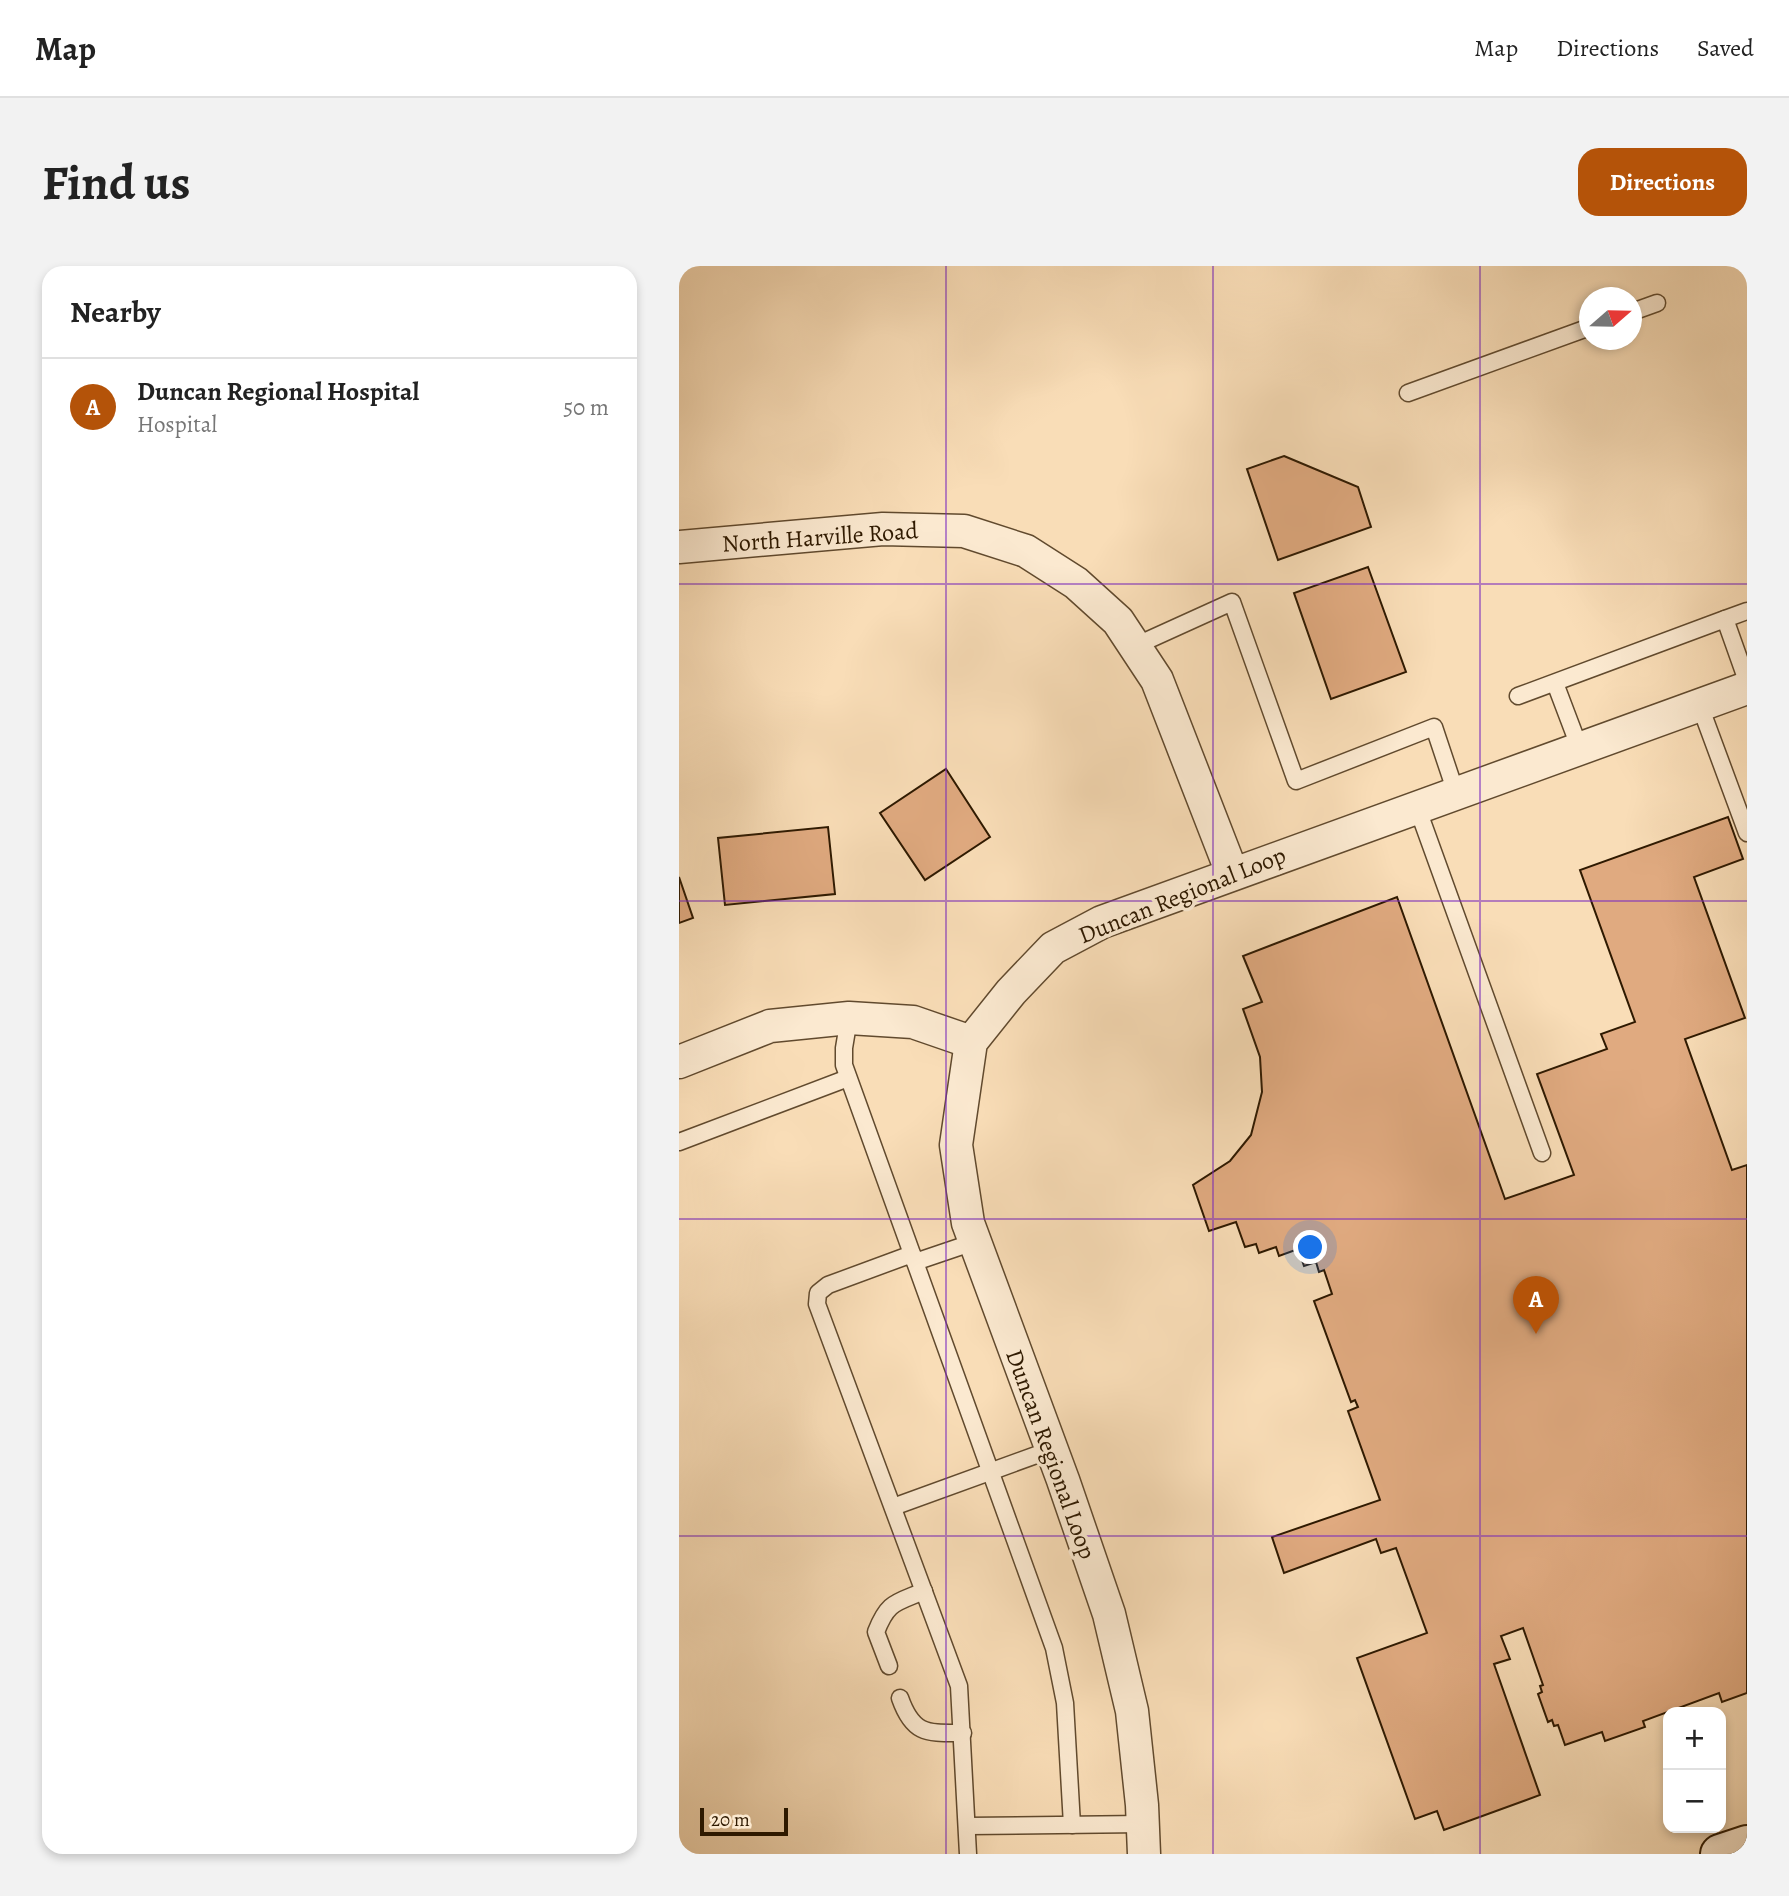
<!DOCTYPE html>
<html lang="en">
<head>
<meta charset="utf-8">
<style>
	body { margin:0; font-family:Alegreya,serif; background:#f2f2f2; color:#222 }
	.controls { position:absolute; right:21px; bottom:21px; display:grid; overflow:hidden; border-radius:14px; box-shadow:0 4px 10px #0003 }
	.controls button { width:63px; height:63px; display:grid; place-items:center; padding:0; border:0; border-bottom:2px solid #e0e0e0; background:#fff; color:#222; font:35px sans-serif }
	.compass { position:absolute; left:900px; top:21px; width:63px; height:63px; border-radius:50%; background:#fff; box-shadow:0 4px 10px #0003; rotate:70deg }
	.scale { position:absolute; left:21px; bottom:18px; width:88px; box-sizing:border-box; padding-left:7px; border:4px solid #2e1900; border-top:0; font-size:19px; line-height:24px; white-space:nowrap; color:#2e1900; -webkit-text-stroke:5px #fbe9d0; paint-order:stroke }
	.you { position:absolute; left:632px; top:982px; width:24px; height:24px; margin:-18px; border:5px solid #fff; border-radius:50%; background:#1a73e8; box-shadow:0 0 0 10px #1a73e833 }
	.badge { display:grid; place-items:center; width:46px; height:46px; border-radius:50%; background:#b45309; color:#fff; font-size:23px; font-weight:700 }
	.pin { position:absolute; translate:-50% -58px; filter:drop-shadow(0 2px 4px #0008) }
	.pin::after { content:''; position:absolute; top:37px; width:24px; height:21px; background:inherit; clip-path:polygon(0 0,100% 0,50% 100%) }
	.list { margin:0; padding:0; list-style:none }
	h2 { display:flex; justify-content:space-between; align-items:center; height:91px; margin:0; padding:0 28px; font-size:30px }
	h2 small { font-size:23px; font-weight:400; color:#767676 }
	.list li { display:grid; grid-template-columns:46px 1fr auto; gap:21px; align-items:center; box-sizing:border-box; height:98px; padding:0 28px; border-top:2px solid #e0e0e0 }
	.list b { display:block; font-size:26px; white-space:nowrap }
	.list p { margin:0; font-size:23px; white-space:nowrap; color:#767676 }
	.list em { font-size:23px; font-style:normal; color:#767676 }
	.map { position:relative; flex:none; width:1068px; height:1588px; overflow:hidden; border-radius:21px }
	header { display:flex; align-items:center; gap:42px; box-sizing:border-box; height:98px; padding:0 35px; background:#fff; border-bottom:2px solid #e0e0e0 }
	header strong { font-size:33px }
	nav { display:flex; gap:38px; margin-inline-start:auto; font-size:24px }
	.intro { display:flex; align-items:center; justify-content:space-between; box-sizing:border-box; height:168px; padding:0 42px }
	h1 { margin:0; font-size:49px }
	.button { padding:18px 32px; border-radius:21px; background:#b45309; color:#fff; font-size:24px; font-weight:700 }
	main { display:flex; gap:42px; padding:0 42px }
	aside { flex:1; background:#fff; border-radius:21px; box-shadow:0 4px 10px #0003 }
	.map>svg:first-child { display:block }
	.building { fill:#e0aa80; stroke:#2e1900; stroke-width:2 }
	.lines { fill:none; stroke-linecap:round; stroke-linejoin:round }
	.lane-casing { stroke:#614a2e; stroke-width:19 }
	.street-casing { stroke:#614a2e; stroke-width:35 }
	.secondary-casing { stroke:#2e1900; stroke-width:42 }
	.lane { stroke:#fbe9d0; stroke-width:16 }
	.street { stroke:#fbe9d0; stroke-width:32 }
	.secondary { stroke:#fbe9d0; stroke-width:38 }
	.grid { fill:none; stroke:#7b2cbf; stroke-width:2; stroke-opacity:0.55 }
	.labels { text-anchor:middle; stroke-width:7; stroke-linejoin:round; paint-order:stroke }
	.street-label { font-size:24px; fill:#2e1900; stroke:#fbe9d0 }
</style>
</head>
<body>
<header>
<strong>Map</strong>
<nav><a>Map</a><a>Directions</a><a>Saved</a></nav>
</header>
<div class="intro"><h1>Find us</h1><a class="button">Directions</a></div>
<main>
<aside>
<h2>Nearby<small></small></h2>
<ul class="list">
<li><span class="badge">A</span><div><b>Duncan Regional Hospital</b><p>Hospital</p></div><em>50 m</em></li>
</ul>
</aside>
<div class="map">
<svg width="1068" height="1588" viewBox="0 0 1068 1588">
	<rect width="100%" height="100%" fill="#f9ddb7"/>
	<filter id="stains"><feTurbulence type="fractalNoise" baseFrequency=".00286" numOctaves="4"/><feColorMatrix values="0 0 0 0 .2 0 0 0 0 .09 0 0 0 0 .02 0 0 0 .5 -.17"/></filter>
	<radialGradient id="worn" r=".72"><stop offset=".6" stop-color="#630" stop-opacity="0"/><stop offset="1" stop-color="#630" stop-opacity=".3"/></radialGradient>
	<!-- building -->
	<g class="building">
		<polygon points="605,190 679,221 692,261 599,294 568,203"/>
		<polygon points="689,301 727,406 652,433 615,327"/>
		<polygon points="267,503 311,571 246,614 201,547"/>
		<polygon points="1049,551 1064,593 1015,611 1066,752 1006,773 1053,904 1068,899 1068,1427 1043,1436 1040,1427 964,1455 966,1461 926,1475 923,1466 886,1479 879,1459 875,1460 873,1454 869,1456 859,1428 863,1426 861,1420 864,1419 844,1362 822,1370 831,1393 815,1398 861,1529 765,1564 758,1545 736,1553 678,1392 748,1367 717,1282 702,1287 697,1273 605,1307 593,1271 701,1234 669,1145 679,1141 676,1134 672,1136 635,1035 653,1028 645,1004 640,1006 637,996 625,1000 619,983 600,990 597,981 580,987 577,978 566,981 557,956 530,965 514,919 551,895 572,869 583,826 581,791 564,743 583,736 564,690 718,631 826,933 895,909 858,808 928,783 922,768 956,756 901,604"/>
		<polygon points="149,561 156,628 46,639 39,572"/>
		<polygon points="0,611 14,652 0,657"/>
	</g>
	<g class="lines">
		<defs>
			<g id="lane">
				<polyline points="953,46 978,37"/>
				<polyline points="729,127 911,61"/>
				<polyline points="1068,345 1046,353 1068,415"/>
				<polyline points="456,380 553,336 617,515 755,461 777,527"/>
				<polyline points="876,417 901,483"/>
				<polyline points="839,430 1046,353"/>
				<polyline points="1021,440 1068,567"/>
				<polyline points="738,541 863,887"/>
				<polyline points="170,752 165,782 165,799 375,1382 386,1437 393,1559"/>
				<polyline points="0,876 169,812"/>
				<polyline points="233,988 149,1019 139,1027 138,1038 280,1420 289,1588"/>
				<polyline points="236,996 295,976"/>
				<polyline points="214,1241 371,1184"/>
				<path d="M210,1400L197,1366C209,1335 217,1337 245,1325"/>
				<path d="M221,1432C234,1469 248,1467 284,1467"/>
				<polyline points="289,1560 464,1558"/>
			</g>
			<g id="street">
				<polyline points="0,281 204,263 285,265 347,285 397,317 439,355 478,414 553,607"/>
				<polyline points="0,796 91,760 170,752 234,756 292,776"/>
				<polyline points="465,1588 463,1539 453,1445 430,1348 384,1214 289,957 277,879 292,776 332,726 374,682 423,656 1068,422"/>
			</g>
			<polyline id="secondary" points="1041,1588 1068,1579"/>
		</defs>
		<!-- lane casing -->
		<use href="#lane" class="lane-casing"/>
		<!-- street casing -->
		<use href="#street" class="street-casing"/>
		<!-- secondary casing -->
		<use href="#secondary" class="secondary-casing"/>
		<!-- lane -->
		<use href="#lane" class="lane"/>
		<!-- street -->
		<use href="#street" class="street"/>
		<!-- secondary -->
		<use href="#secondary" class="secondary"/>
	</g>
	<!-- grid -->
	<path class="grid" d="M267,0V1588M534,0V1588M801,0V1588M0,318H1068M0,635H1068M0,953H1068M0,1270H1068"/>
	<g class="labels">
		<!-- street labels -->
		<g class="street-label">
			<text transform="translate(141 271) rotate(-4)" y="8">North Harville Road</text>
			<text transform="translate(503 629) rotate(-22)" y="8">Duncan Regional Loop</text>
			<text transform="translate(372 1188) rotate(70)" y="8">Duncan Regional Loop</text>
		</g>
	</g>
	<rect width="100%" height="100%" filter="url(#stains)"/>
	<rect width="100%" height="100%" fill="url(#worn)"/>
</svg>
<div class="controls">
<button>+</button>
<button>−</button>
</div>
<svg class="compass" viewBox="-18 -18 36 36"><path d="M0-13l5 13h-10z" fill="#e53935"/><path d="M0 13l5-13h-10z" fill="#767676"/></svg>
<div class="scale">20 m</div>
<div class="you"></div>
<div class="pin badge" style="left:857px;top:1068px">A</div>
</div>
</main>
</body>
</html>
